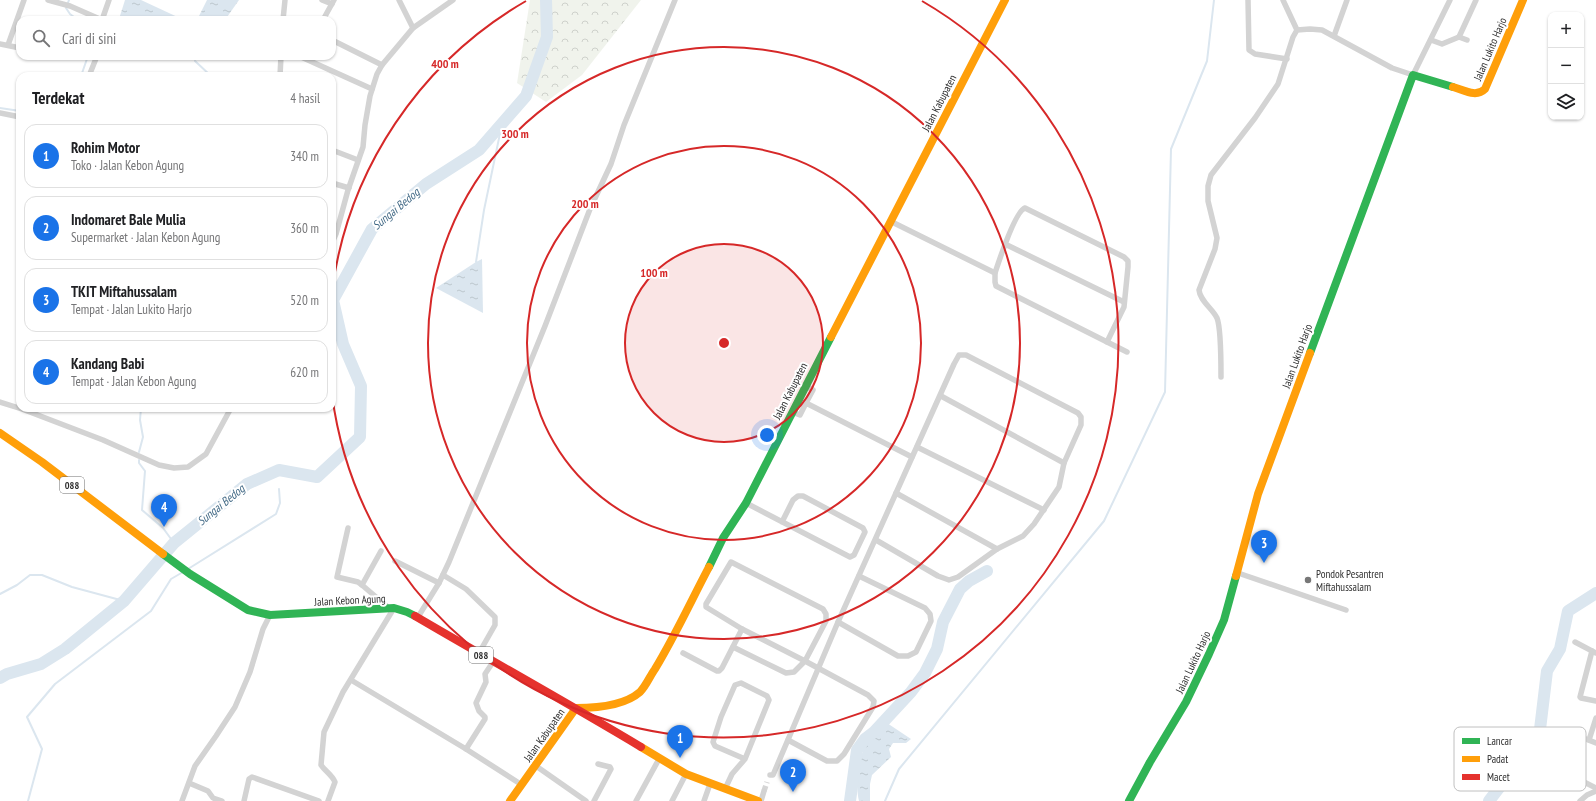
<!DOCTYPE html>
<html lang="id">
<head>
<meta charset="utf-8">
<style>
	body { margin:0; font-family:"PT Sans Narrow",sans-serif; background:#f6f6f6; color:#202124 }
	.controls { position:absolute; right:12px; top:12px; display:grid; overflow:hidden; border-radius:8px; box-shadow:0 1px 3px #0004 }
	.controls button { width:36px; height:36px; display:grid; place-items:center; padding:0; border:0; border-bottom:1px solid #e0e0e0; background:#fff; color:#202124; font:20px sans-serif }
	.you { position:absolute; left:767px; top:435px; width:14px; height:14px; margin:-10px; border:3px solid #fff; border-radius:50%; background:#1a73e8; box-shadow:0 0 0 6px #1a73e833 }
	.badge { display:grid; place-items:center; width:26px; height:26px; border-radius:50%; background:#1a73e8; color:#fff; font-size:13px; font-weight:700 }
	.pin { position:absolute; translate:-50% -33px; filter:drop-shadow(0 1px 2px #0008) }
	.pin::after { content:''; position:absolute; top:21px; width:14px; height:12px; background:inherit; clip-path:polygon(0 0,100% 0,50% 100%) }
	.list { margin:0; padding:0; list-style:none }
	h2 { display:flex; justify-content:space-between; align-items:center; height:52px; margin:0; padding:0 16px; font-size:17px }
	h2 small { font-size:13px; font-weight:400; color:#757577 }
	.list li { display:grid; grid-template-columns:26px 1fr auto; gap:12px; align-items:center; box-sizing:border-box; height:64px; margin:0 8px 8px; padding:0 8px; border:1px solid #e0e0e0; border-radius:12px }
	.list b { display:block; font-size:15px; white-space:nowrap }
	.list p { margin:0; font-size:13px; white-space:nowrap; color:#757577 }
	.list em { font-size:13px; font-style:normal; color:#757577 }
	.icon { flex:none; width:22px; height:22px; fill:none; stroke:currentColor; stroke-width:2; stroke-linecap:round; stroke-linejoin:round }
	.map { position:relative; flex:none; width:1596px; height:801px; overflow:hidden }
	.search { position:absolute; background:#fff; box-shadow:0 1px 3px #0004; left:16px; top:16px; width:320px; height:44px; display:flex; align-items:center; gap:10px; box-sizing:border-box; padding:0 14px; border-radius:12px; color:#757577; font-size:15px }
	.panel { position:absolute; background:#fff; box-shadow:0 1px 3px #0004; left:16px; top:72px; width:320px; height:340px; border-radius:12px }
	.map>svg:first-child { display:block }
	.forest { fill:url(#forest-crowns) }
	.water { fill:url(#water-ripples) }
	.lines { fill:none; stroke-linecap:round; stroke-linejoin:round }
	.stream { stroke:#dbe6ef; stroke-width:2 }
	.river { stroke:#dbe6ef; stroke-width:12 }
	.street-tunnel { stroke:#d5d5d5; stroke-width:5.5; stroke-dasharray:5.5 3; stroke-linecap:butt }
	.street { stroke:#d3d3d3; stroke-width:5.5 }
	.fast { stroke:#30b455; stroke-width:8 }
	.slow { stroke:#ff9f0a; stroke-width:8 }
	.jam { stroke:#e5322d; stroke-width:8 }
	.ring { fill:none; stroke:#d62828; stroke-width:2 }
	.poi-dot { fill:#777; stroke:#fff; stroke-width:1.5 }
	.labels { text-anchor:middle; stroke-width:4; stroke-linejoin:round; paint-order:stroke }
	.shield { fill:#fff; stroke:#6d6d6d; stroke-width:1 }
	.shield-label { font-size:10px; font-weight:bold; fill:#2e2e2e }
	.street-label { font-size:11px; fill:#2e2e2e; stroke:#fff }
	.poi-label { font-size:11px; fill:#2e2e2e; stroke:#fff; text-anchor:start }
	.water-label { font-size:12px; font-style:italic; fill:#446b87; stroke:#fff }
	.key { fill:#fff; stroke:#c0c0c0; stroke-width:1 }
	.key-label { font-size:11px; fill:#2e2e2e }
	.centre { fill:#d62828; stroke:#fff; stroke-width:2 }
	.ring-label { font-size:12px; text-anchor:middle; font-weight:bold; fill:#d62828; stroke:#fff; stroke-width:4; stroke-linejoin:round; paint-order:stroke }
</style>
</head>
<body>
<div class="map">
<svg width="1596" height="801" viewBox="0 0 1596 801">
	<defs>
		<pattern id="forest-crowns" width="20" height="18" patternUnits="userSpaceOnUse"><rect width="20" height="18" fill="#f0f3ec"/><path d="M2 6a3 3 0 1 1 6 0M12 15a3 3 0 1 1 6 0" fill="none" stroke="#ced1cb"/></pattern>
		<pattern id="water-ripples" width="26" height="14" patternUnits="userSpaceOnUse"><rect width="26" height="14" fill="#dbe6ef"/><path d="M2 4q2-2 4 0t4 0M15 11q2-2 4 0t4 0" fill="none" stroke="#bcc6cd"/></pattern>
	</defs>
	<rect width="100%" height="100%" fill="#fff"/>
	<!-- forest -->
	<polygon class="forest" points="530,0 641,0 582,75 546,102 517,83"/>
	<!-- water -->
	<g class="water">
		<polygon points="125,0 141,0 184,20 122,20 119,19"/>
		<polygon points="207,0 239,0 225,20 197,20"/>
		<polygon points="482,259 483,313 436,288 476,262"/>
		<path d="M887,723L911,739L906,743H893L889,749L891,757L872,775L870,784V801H859C855,785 858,754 869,740C874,734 881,729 887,723Z"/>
	</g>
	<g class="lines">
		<!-- stream -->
		<g class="stream">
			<polyline points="69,0 66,8 70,14 78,20"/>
			<polyline points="195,61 211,76"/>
			<polyline points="81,76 88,56"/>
			<polyline points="0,108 20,111"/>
			<polyline points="476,262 484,210 502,124"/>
			<polyline points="139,452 143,437 140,420 141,408"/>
			<polyline points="139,460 139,463 145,471 142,510 163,528 174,543"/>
			<polyline points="188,569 276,514 280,503 279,489"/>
			<polyline points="0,594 17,585 30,575 42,575 72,587 124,601"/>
			<polyline points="28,801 42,749 27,717 55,684 151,611 171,579 183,572"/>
			<polyline points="885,801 899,769 1104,521 1165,392 1171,149 1207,61 1214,0"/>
		</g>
		<!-- river -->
		<g class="river">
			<polyline points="0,678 7,674 41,664 65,649 124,601 174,543 247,484 279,470 317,477 360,437 361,386 343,344 333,300 372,229 426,184 479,150 526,96 547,37 546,0"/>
			<polyline points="850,801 857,750 865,739 874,732 911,692 925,673 937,649 943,622 960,589 969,581 987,571"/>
			<polyline points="1489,801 1505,780 1538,746 1547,671 1560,649 1568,611 1596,593"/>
		</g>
		<!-- street-tunnel -->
		<polyline class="street-tunnel" points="764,791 767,782"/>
		<!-- street -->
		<g class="street">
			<polyline points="48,0 70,6 102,20"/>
			<polyline points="322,0 332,4"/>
			<polyline points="399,0 413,28"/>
			<polyline points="1248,0 1249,50 1255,54 1287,59"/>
			<polyline points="1283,0 1297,30"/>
			<polyline points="102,20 109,0"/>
			<polyline points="283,20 285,0"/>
			<polyline points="323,20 334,0"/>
			<polyline points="1334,36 1347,0"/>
			<polyline points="1459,37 1476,0"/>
			<polyline points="332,40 382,65"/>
			<polyline points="1431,40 1442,44 1459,37 1467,40"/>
			<polyline points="0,44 20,48"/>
			<polyline points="8,45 24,0"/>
			<polyline points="48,56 49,56"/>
			<polyline points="299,56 372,89"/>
			<polyline points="89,76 97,56"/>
			<polyline points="280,76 281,56"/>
			<polyline points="0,113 20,117"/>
			<polyline points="332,150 358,160"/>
			<polyline points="332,183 349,188"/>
			<polyline points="890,221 995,273 995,282 996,286 1127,352"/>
			<polyline points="332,243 336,234 348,190 363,147 365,125 370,96 377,74 382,65 413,28 453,0"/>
			<polyline points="1005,244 1124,302"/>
			<path d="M995,273C999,261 1015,211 1025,208L1124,257L1128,261V267L1124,307L1107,342"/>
			<path d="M1221,377C1221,365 1221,328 1217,318C1212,308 1200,301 1199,290L1215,249L1217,238L1208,201V186L1211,175L1255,118L1278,84L1293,37L1297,30L1310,29L1322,30L1392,68L1413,75L1450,0"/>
			<polyline points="806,386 813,390 806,403"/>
			<polyline points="941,396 1064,463"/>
			<polyline points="0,402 22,409 103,440 159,465 174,468 188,467 206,454 231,408"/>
			<polyline points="792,412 800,415 806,403 912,457"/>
			<polyline points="917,447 1044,510"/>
			<polyline points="896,493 997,549"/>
			<polyline points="746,503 850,557 854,555 865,532 863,528 803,496 798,496 793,500 782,522"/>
			<polyline points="348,528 337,577 358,582 362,585 390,609"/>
			<polyline points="395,561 439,583"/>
			<polygon points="731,562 823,609 826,614 826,621 805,661 742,629 706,607 706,604"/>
			<polyline points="1238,573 1346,610"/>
			<polyline points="443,575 466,589 495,617 495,625 479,653"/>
			<polyline points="362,585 381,551"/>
			<polyline points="418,617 439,583 449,562 545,326 590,209 611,164 624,125 675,0"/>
			<polyline points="838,622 898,656 908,656 916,652 931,621 930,614 925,608 859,576"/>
			<polyline points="1575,642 1596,653"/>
			<polyline points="733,647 786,673 794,672 805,661 868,695 874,701 873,707 844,754 837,761 827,761 788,740"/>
			<polyline points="1592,651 1580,697 1581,698 1596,701"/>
			<polyline points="683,653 717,671 719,671 722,668 742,629"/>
			<polyline points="351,680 466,749 522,785"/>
			<polyline points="1573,734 1596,743"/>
			<polyline points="1589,740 1596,718"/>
			<polyline points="466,749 485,719 485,717 479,711 476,703 486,682 485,674 493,662"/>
			<polyline points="1551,765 1596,788"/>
			<polyline points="536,766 586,801"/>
			<polyline points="1558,769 1568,747"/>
			<polyline points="770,775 773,775 838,622 954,364 959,355 966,355 1078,413 1081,417 1081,425 1064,463 1059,487 1034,524 1023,536 997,549 958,577 949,580 938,576 876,540"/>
			<polyline points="189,783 208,791 213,798 222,801"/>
			<polyline points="725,789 732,774 745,759 769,700 767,696 741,683 735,685 721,717 713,742 715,746 745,759"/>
			<polyline points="182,801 195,766 216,736 235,707 250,672 263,629 270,615"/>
			<polyline points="244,801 249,779 252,777 319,801"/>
			<path d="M328,801L335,782C332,775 325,771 321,765L324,732L343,692L394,608"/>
			<polyline points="594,801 611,769 610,767 598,764"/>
			<polyline points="636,801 659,759"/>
			<polyline points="672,801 686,774"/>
			<polyline points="704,801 710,784"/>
			<polyline points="761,801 764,791"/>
			<polyline points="1580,801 1587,795 1596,791"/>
		</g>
		<!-- fast -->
		<g class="fast">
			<polyline points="1310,353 1413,75 1453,87"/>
			<polyline points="163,554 190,574 248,610 270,615 394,608 407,612 415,616"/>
			<polyline points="709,567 723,538 746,503 831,337"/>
			<polyline points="1129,801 1150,762 1186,702 1209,654 1224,620 1236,576"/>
		</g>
		<!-- slow -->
		<g class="slow">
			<path d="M1453,87C1464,90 1476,98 1485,89L1523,0"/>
			<polyline points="831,337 1005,0"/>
			<polyline points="0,433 42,462 163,554"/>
			<polyline points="1236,576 1258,494 1310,353"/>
			<polyline points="641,747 686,774 758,801"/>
			<path d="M510,801L576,708C597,708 624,706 640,692C646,686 650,676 655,669C675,636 691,601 709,567"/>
		</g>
		<!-- jam -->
		<path class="jam" d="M415,616C490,660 566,702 641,747"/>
	</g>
	<!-- distance rings -->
	<circle cx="724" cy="343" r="99" fill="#d62828" fill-opacity=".12"/>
	<g class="ring">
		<circle cx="724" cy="343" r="99"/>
		<circle cx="724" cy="343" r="197"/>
		<circle cx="724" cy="343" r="296"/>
		<path d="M332 291A395 395 0 0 1 526 1M922 1A395 395 0 1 1 332 395"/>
	</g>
	<!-- markers -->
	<circle class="poi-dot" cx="1308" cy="580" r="4"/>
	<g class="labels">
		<!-- shield labels -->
		<g class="shield">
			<rect x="60" y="477" width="24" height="16" rx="3"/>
			<rect x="469" y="647" width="24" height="16" rx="3"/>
		</g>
		<g class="shield-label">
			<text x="72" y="489">088</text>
			<text x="481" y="659">088</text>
		</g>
		<!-- street labels -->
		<g class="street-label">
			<text transform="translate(1490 49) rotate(-67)" y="4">Jalan Lukito Harjo</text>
			<text transform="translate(939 103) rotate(-63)" y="4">Jalan Kabupaten</text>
			<text transform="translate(1297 356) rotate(-70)" y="4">Jalan Lukito Harjo</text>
			<text transform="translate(790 391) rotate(-63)" y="4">Jalan Kabupaten</text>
			<text transform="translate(350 600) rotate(-3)" y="4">Jalan Kebon Agung</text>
			<text transform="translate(1193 662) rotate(-65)" y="4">Jalan Lukito Harjo</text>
			<text transform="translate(544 735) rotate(-55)" y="4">Jalan Kabupaten</text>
		</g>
		<!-- poi labels -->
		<g class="poi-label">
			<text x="1316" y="578">Pondok Pesantren<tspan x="1316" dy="13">Miftahussalam</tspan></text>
		</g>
		<!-- water labels -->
		<g class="water-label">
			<text transform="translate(396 209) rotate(-40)" y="4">Sungai Bedog</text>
			<text transform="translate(221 505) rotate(-39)" y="4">Sungai Bedog</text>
		</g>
	</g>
	<!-- legend -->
	<rect x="1454" y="727" width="132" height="64" rx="6" class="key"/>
	<rect x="1462" y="738" width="18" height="6" fill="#30b455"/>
	<rect x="1462" y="756" width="18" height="6" fill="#ff9f0a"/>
	<rect x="1462" y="774" width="18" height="6" fill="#e5322d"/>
	<g class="key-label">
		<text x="1487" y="745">Lancar</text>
		<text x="1487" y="763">Padat</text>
		<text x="1487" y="781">Macet</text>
	</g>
	<circle cx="724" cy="343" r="6" class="centre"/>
	<g class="ring-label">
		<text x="445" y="68">400 m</text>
		<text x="515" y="138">300 m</text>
		<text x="585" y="208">200 m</text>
		<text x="654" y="277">100 m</text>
	</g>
</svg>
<div class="controls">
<button>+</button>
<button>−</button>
<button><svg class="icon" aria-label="layers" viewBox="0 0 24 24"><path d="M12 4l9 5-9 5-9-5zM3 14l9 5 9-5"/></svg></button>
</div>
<div class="you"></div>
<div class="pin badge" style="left:680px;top:758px">1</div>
<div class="pin badge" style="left:793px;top:792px">2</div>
<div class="pin badge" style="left:1264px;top:563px">3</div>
<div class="pin badge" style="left:164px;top:527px">4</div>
<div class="search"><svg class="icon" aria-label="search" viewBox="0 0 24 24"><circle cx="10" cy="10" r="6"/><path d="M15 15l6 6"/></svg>Cari di sini</div>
<section class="panel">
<h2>Terdekat<small>4 hasil</small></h2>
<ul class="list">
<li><span class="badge">1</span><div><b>Rohim Motor</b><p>Toko · Jalan Kebon Agung</p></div><em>340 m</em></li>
<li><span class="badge">2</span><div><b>Indomaret Bale Mulia</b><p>Supermarket · Jalan Kebon Agung</p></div><em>360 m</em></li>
<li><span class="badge">3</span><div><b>TKIT Miftahussalam</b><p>Tempat · Jalan Lukito Harjo</p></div><em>520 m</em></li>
<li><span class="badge">4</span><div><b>Kandang Babi</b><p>Tempat · Jalan Kebon Agung</p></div><em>620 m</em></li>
</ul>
</section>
</div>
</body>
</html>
